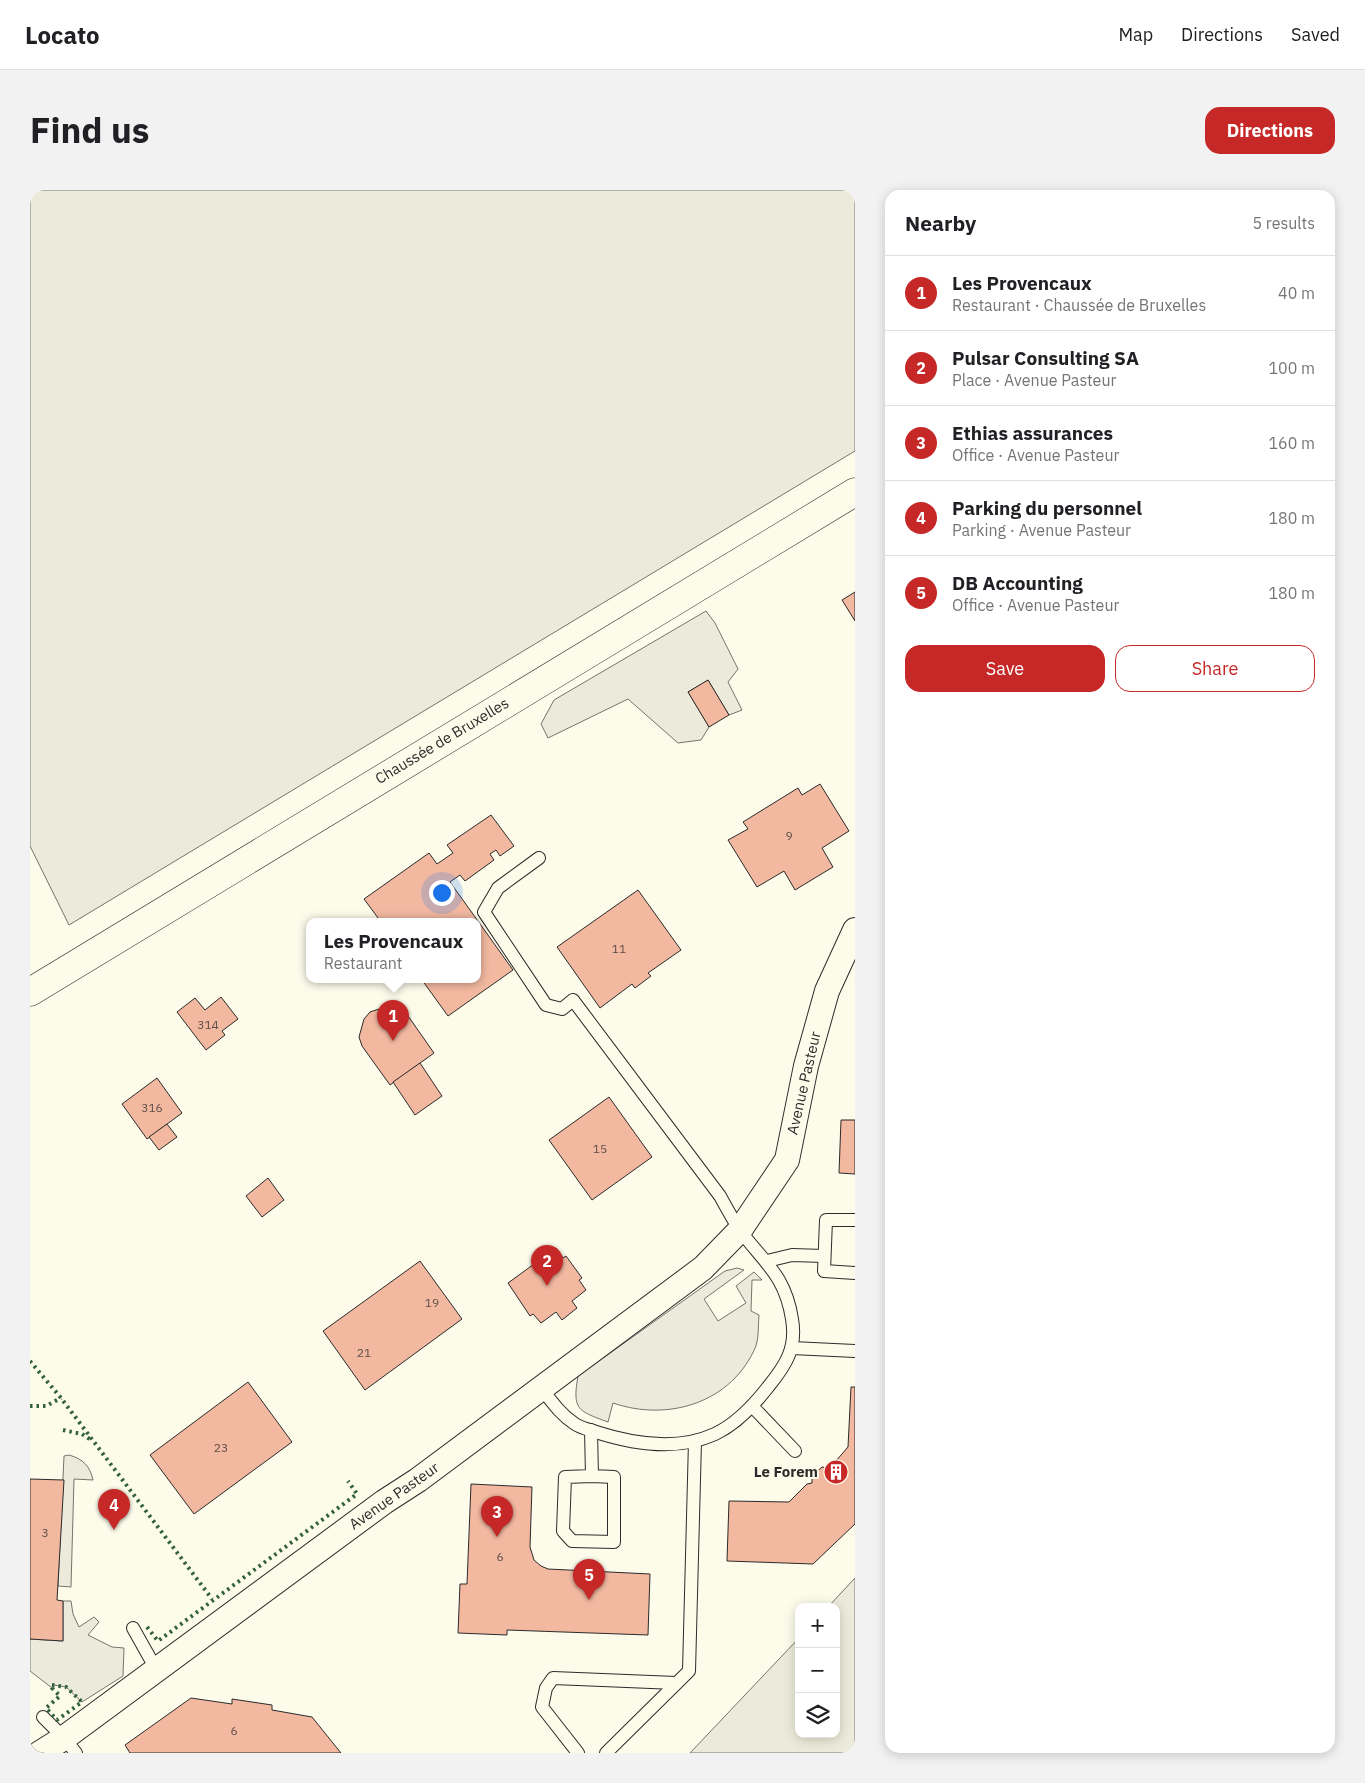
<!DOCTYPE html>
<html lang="en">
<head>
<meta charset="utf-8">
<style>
	body { margin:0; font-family:"IBM Plex Sans",sans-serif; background:#f2f2f2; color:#202124 }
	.controls { position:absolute; right:15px; bottom:15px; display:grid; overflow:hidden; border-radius:10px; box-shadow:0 2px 12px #0003 }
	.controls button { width:45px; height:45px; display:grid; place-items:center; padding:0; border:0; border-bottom:1px solid #e0e0e0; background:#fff; color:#202124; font:25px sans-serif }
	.you { position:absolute; left:411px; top:702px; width:18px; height:18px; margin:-12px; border:4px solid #fff; border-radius:50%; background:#1a73e8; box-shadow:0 0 0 8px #1a73e833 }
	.badge { display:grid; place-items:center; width:32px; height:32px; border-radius:50%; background:#c62828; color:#fff; font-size:16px; font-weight:700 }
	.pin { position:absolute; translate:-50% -41px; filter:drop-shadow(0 1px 2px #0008) }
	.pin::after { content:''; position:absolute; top:26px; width:18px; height:15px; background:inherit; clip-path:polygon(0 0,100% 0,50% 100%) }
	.popup { position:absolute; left:276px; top:728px; width:175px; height:65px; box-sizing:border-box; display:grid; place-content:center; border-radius:10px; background:#fff; filter:drop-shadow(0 1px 4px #0005); font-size:16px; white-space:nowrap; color:#757577 }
	.popup b { font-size:19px; color:#202124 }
	.popup::after { content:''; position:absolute; left:50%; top:100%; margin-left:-10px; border:10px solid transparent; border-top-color:#fff }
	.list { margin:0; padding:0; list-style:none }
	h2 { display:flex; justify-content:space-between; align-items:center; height:65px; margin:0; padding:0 20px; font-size:21px }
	h2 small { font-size:16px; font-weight:400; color:#757577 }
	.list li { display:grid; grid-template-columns:32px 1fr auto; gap:15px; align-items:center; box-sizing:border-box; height:75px; padding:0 20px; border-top:1px solid #e0e0e0 }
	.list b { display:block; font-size:19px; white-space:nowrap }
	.list p { margin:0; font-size:16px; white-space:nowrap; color:#757577 }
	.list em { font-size:16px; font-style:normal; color:#757577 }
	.actions { display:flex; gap:10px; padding:15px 20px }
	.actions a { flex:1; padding:11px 0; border:1px solid #c62828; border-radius:15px; text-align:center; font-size:18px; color:#c62828 }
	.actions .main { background:#c62828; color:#fff }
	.icon { flex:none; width:28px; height:28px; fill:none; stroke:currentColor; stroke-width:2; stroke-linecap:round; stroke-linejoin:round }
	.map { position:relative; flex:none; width:825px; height:1563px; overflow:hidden; border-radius:15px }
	header { display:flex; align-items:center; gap:30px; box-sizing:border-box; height:70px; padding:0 25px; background:#fff; border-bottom:1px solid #e0e0e0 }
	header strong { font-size:24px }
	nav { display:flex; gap:28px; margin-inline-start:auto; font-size:18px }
	.intro { display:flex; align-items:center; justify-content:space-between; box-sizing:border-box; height:120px; padding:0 30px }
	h1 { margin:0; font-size:35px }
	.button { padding:12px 22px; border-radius:15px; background:#c62828; color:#fff; font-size:18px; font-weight:700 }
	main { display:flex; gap:30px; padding:0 30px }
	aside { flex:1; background:#fff; border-radius:15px; box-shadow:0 2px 12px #0003 }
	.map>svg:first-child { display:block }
	.green { fill:#ecebdb; stroke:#74746e }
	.building { fill:#f2b8a0; stroke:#2b2b2b }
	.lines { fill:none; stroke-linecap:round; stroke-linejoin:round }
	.lane-casing { stroke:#2b2b2b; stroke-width:14 }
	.street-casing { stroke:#2b2b2b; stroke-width:26 }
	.primary-casing { stroke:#2b2b2b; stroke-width:29 }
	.lane { stroke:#fdfbea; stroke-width:12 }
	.street { stroke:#fdfbea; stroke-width:24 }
	.primary { stroke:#fdfbea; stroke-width:28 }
	.hedge { stroke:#34623c; stroke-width:4; stroke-dasharray:2.5 4; stroke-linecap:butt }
	.labels { text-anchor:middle; stroke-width:4; stroke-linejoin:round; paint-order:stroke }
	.number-label { font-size:12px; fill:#5d4e48 }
	.street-label { font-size:15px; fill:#2b2b2b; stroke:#fdfbea }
	.poi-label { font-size:15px; font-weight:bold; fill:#2b2b2b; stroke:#fdfbea; text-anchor:end }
</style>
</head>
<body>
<header>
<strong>Locato</strong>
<nav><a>Map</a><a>Directions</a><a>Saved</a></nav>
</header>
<div class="intro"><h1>Find us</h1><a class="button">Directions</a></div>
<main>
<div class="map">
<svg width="825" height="1563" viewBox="0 0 825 1563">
	<rect width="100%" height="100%" fill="#fdfbea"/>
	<!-- green -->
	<g class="green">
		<polygon points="0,0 825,0 825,261 39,735 0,656"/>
		<polygon points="676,421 685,433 708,479 698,492 712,520 699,525 678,490 658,502 679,537 671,550 648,553 598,509 518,548 511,534 524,510"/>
		<path d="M707,1078L714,1080L674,1109L688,1131L716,1113L706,1096L724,1082L732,1090H722L721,1121L729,1125C728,1135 729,1147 726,1156C702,1213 638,1232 583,1213L578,1232C548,1221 542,1220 548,1186L695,1081Z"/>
		<path d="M39,1265C53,1269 60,1276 63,1290L44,1289L41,1397L28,1396L34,1266Z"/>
		<polygon points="825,1388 825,1563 660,1563 769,1448 769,1544 806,1544 806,1417 798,1417"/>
		<polygon points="33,1411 41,1411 43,1424 49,1437 64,1427 69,1432 58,1445 82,1457 94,1458 93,1486 52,1512 36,1497 23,1495 22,1498 0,1481 0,1449 33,1451"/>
	</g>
	<!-- building -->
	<g class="building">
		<polygon points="825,402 825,431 812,410"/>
		<polygon points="678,490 699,525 679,537 658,502"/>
		<polygon points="790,594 819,641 792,658 803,677 765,700 754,681 727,697 698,650 718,639 713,632 768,598 772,605"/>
		<polygon points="461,625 484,656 470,666 466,660 460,664 464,670 435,691 430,685 420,692 483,780 418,826 392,790 447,790 447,732 351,732 334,709 399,663 407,674 423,663 417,655"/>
		<polygon points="608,700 651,760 618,783 621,786 605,798 602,794 570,818 527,757"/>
		<polygon points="191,807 208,829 192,841 195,845 176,860 147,822 165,808 175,820"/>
		<polygon points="358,816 368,818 376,823 404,863 360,895 332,856 329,847 334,829 340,822"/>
		<polygon points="390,873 412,906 385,925 363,892"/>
		<polygon points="127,888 152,923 117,949 92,914"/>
		<polygon points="579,907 622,967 562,1010 519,950"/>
		<polygon points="811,930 825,930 825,984 809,983"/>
		<polygon points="137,934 147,947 129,960 119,947"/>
		<polygon points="238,988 254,1010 232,1027 216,1006"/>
		<polygon points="526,1058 533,1068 536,1066 552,1088 549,1090 556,1100 542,1111 547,1118 532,1130 526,1122 511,1133 503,1124 500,1126 478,1093"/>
		<polygon points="390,1071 432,1129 335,1200 293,1141"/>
		<polygon points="218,1192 262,1252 164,1324 120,1265"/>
		<polygon points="821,1197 825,1197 825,1334 783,1374 697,1371 699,1311 759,1312 777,1294 782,1293 782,1286 792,1277 798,1278 800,1273 805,1272 818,1257"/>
		<polygon points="0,1289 34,1290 27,1410 33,1411 33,1451 0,1449"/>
		<polygon points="441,1294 502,1297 500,1357 504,1370 511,1376 518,1379 620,1384 618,1445 477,1440 477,1445 428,1443 430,1394 437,1394"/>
		<polygon points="161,1508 202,1514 202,1509 242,1515 242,1520 282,1527 311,1563 100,1563 95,1555"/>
	</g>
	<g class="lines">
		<defs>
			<g id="lane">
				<path d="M509,668L468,698L454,722L516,815L532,819L543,810L690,1006C696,1017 702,1028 709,1039C733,1072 755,1084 762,1129C767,1158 756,1175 738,1197C724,1215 706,1234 685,1244C648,1261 603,1254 566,1242C560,1240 551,1238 545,1234C531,1225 521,1212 512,1198"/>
				<polyline points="825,1030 796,1030 794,1081 825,1083"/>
				<polyline points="737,1071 762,1065 794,1066"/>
				<polyline points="762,1158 825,1161"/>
				<polyline points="722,1216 765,1261"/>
				<polyline points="561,1240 562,1286 535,1287 533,1341 542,1351 584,1352 584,1287 562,1286"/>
				<polyline points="103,1438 126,1479"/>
				<polyline points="13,1527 34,1548 46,1563"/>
				<polyline points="548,1563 512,1517 516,1498 523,1488 646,1493"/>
				<polyline points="576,1563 659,1481 665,1251"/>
			</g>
			<polyline id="street" points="10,1563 34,1548 354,1312 388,1290 673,1078 710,1040 757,970 776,876 797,801 825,740"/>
			<polyline id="primary" points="0,802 825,302"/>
		</defs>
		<!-- lane casing -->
		<use href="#lane" class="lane-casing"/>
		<!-- street casing -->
		<use href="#street" class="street-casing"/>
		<!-- primary casing -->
		<use href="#primary" class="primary-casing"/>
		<!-- lane -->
		<use href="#lane" class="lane"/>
		<!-- street -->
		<use href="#street" class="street"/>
		<!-- primary -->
		<use href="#primary" class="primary"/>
		<!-- hedge -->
		<g class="hedge">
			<polyline points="0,1171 31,1208 182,1409"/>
			<polyline points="0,1216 16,1216 31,1208"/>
			<polyline points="33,1240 52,1244 61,1250"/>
			<polyline points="117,1437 128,1451 327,1304 318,1291"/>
			<polygon points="22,1495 36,1497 52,1512 27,1530 16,1518 30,1506 22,1498"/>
		</g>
	</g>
	<!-- icons -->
	<defs>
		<symbol id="building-disc" viewBox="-11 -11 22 22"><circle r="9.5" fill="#c62828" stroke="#fdfbea"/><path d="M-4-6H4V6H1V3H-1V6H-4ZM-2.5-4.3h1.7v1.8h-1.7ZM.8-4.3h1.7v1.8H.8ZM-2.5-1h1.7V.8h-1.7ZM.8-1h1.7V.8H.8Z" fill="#fff"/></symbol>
	</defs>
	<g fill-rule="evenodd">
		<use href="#building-disc" x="792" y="1268" width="28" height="28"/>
	</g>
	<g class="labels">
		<!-- number labels -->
		<g class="number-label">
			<text x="759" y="650">9</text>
			<text x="589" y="763">11</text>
			<text x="178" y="839">314</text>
			<text x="122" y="922">316</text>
			<text x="570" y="963">15</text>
			<text x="402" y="1117">19</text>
			<text x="334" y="1167">21</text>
			<text x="191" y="1262">23</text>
			<text x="15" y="1347">3</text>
			<text x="470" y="1371">6</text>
			<text x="204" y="1545">6</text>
		</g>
		<!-- street labels -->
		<g class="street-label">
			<text transform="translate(412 551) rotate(-31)" y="5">Chaussée de Bruxelles</text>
			<text transform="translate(774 893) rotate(-77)" y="5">Avenue Pasteur</text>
			<text transform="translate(364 1306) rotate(-35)" y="5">Avenue Pasteur</text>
		</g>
		<!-- poi labels -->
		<g class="poi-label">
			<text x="788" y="1287">Le Forem</text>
		</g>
	</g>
</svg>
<div class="controls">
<button>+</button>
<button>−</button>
<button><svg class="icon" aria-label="layers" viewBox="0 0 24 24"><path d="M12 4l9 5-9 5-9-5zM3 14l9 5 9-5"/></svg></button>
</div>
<div class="you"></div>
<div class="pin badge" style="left:363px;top:851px">1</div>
<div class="popup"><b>Les Provencaux</b>Restaurant</div>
<div class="pin badge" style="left:517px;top:1096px">2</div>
<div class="pin badge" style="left:467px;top:1347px">3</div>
<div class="pin badge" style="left:84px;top:1340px">4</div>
<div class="pin badge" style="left:559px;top:1410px">5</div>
</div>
<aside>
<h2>Nearby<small>5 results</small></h2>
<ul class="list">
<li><span class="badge">1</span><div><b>Les Provencaux</b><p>Restaurant · Chaussée de Bruxelles</p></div><em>40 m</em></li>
<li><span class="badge">2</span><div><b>Pulsar Consulting SA</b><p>Place · Avenue Pasteur</p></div><em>100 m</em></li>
<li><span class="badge">3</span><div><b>Ethias assurances</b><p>Office · Avenue Pasteur</p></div><em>160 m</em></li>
<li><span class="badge">4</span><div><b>Parking du personnel</b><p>Parking · Avenue Pasteur</p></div><em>180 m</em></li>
<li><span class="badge">5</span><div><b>DB Accounting</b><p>Office · Avenue Pasteur</p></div><em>180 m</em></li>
</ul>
<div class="actions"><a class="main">Save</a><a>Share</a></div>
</aside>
</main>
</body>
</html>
